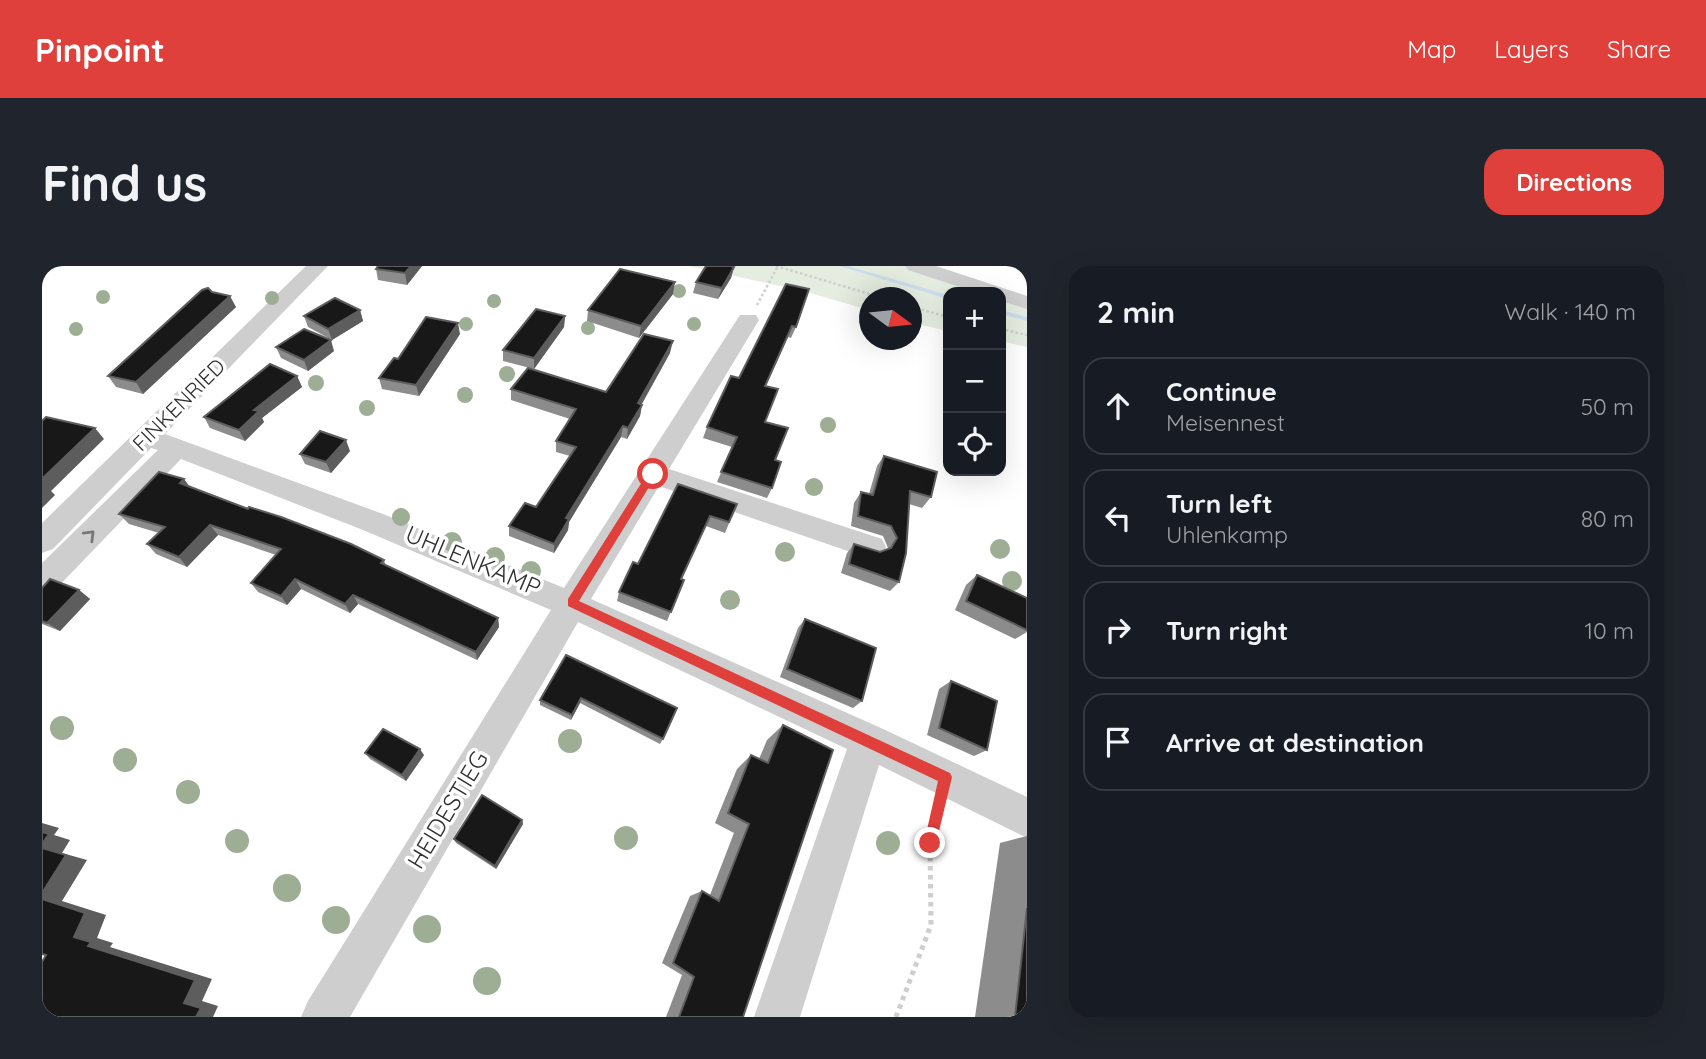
<!DOCTYPE html>
<html lang="en">
<head>
<meta charset="utf-8">
<style>
	body { margin:0; font-family:Quicksand,sans-serif; background:#20242c; color:#f1f3f6 }
	.controls { position:absolute; right:21px; top:21px; display:grid; overflow:hidden; border-radius:14px; box-shadow:0 7px 28px #0002 }
	.controls button { width:63px; height:63px; display:grid; place-items:center; padding:0; border:0; border-bottom:2px solid #363941; background:#171b24; color:#f1f3f6; font:35px sans-serif }
	.compass { position:absolute; left:817px; top:21px; width:63px; height:63px; border-radius:50%; background:#171b24; box-shadow:0 7px 28px #0002; rotate:105deg }
	.stop { position:absolute; width:21px; height:21px; margin:-16px; border:5px solid #df403b; border-radius:50%; background:#fff }
	.stop.end { background:#df403b; border-color:#fff; box-shadow:0 2px 7px #0008 }
	.list { margin:0; padding:0; list-style:none }
	h2 { display:flex; justify-content:space-between; align-items:center; height:91px; margin:0; padding:0 28px; font-size:30px }
	h2 small { font-size:23px; font-weight:400; color:#9ea1a6 }
	.list li { display:grid; grid-template-columns:46px 1fr auto; gap:21px; align-items:center; box-sizing:border-box; height:98px; margin:0 14px 14px; padding:0 14px; border:2px solid #363941; border-radius:21px }
	.list b { display:block; font-size:26px; white-space:nowrap }
	.list p { margin:0; font-size:23px; white-space:nowrap; color:#9ea1a6 }
	.list em { font-size:23px; font-style:normal; color:#9ea1a6 }
	.icon { flex:none; width:38px; height:38px; fill:none; stroke:currentColor; stroke-width:2; stroke-linecap:round; stroke-linejoin:round }
	.map { position:relative; flex:none; width:985px; height:751px; overflow:hidden; border-radius:21px }
	header { display:flex; align-items:center; gap:42px; box-sizing:border-box; height:98px; padding:0 35px; background:#df403b; color:#fff }
	header strong { font-size:33px }
	nav { display:flex; gap:38px; margin-inline-start:auto; font-size:24px }
	.intro { display:flex; align-items:center; justify-content:space-between; box-sizing:border-box; height:168px; padding:0 42px }
	h1 { margin:0; font-size:49px }
	.button { padding:18px 32px; border-radius:21px; background:#df403b; color:#fff; font-size:24px; font-weight:700 }
	main { display:flex; gap:42px; padding:0 42px }
	aside { flex:1; background:#171b24; border-radius:21px; box-shadow:0 7px 28px #0002 }
	.map>svg:first-child { display:block }
	.green { fill:#e5ede0 }
	.lines { fill:none; stroke-linecap:round; stroke-linejoin:round }
	.stream { fill:#cdddec; fill-rule:evenodd }
	.path-far1 { stroke:#cecece; stroke-width:2.5; stroke-dasharray:2.5 2.5; stroke-linecap:butt }
	.path { stroke:#cecece; stroke-width:5; stroke-dasharray:4.5 4.5; stroke-linecap:butt }
	.minor { fill:#cecece; fill-rule:evenodd }
	.tree { fill:#9eae95 }
	.wall { fill:#8c8c8c }
	.shaded-wall { fill:#5d5d5d }
	.building { fill:#181818; stroke:#5d5d5d; stroke-width:2 }
	.oneway { stroke:#787878 }
	.route { fill:#df403b }
	.labels { text-anchor:middle; stroke-width:7; stroke-linejoin:round; paint-order:stroke }
	.far-street-label { font-size:21px; fill:#313131; stroke:#fff }
	.street-label { font-size:24px; fill:#313131; stroke:#fff }
</style>
</head>
<body>
<header>
<strong>Pinpoint</strong>
<nav><a>Map</a><a>Layers</a><a>Share</a></nav>
</header>
<div class="intro"><h1>Find us</h1><a class="button">Directions</a></div>
<main>
<div class="map">
<svg width="985" height="751" viewBox="0 0 985 751">
	<rect width="100%" height="100%" fill="#fff"/>
	<!-- green -->
	<g class="green">
		<polygon points="647,0 866,0 938,26 906,26 906,65 870,57 870,32 828,32 827,44 761,25"/>
		<polygon points="959,33 985,41 985,81 959,75"/>
	</g>
	<g class="lines">
		<!-- stream -->
		<g class="stream">
			<polygon points="797,0 806,0 906,29 906,33"/>
			<polygon points="959,44 985,51 985,55 959,48"/>
		</g>
		<!-- path-far1 -->
		<g class="path-far1">
			<polyline points="734,0 841,32"/>
			<polyline points="715,39 736,0"/>
			<polyline points="870,41 906,51"/>
			<polyline points="959,63 985,69"/>
		</g>
		<!-- path -->
		<polyline class="path" points="854,751 889,659 888,577 896,543"/>
		<!-- minor -->
		<g class="minor">
			<polygon points="264,0 286,0 123,168 341,248 522,322 698,49 714,49 717,54 627,203 840,273 844,281 840,289 829,293 617,220 549,333 839,462 985,531 985,572 837,499 758,751 712,751 805,483 536,356 308,751 259,751 266,735 509,344 321,264 139,193 11,326 0,330 0,297 116,184 109,182 11,283 0,287 0,257"/>
			<polygon points="863,0 894,0 985,30 985,43 959,35 959,26 933,26 866,4"/>
		</g>
	</g>
	<!-- trees -->
	<g class="tree">
		<circle cx="637" cy="25" r="7"/>
		<circle cx="61" cy="31" r="7"/>
		<circle cx="230" cy="32" r="7"/>
		<circle cx="452" cy="35" r="7"/>
		<circle cx="424" cy="58" r="7"/>
		<circle cx="652" cy="58" r="7"/>
		<circle cx="546" cy="62" r="7"/>
		<circle cx="34" cy="63" r="7"/>
		<circle cx="465" cy="108" r="8"/>
		<circle cx="274" cy="117" r="8"/>
		<circle cx="423" cy="129" r="8"/>
		<circle cx="325" cy="142" r="8"/>
		<circle cx="786" cy="159" r="8"/>
		<circle cx="772" cy="221" r="9"/>
		<circle cx="359" cy="251" r="9"/>
		<circle cx="410" cy="276" r="10"/>
		<circle cx="958" cy="283" r="10"/>
		<circle cx="743" cy="286" r="10"/>
		<circle cx="453" cy="291" r="10"/>
		<circle cx="489" cy="305" r="10"/>
		<circle cx="970" cy="315" r="10"/>
		<circle cx="688" cy="334" r="10"/>
		<circle cx="20" cy="462" r="12"/>
		<circle cx="528" cy="475" r="12"/>
		<circle cx="83" cy="494" r="12"/>
		<circle cx="146" cy="526" r="12"/>
		<circle cx="584" cy="572" r="12"/>
		<circle cx="195" cy="575" r="12"/>
		<circle cx="846" cy="577" r="12"/>
		<circle cx="245" cy="622" r="14"/>
		<circle cx="294" cy="654" r="14"/>
		<circle cx="385" cy="663" r="14"/>
		<circle cx="445" cy="715" r="14"/>
	</g>
	<!-- wall -->
	<g class="wall">
		<polygon points="336,0 380,0 365,19 336,14 334,3"/>
		<polygon points="692,1 689,12 676,33 651,27 654,16"/>
		<polygon points="744,18 754,61 749,72 746,71 724,120 723,156 733,194 730,222 725,232 675,216 690,181 661,172 665,161 697,112"/>
		<polygon points="170,26 194,41 101,128 74,121 66,110"/>
		<polygon points="631,28 597,72 545,55 546,44"/>
		<polygon points="318,44 321,55 290,74 266,61 262,50"/>
		<polygon points="523,50 522,61 492,103 461,95 461,84"/>
		<polygon points="418,68 377,130 340,123 337,112 356,93"/>
		<polygon points="234,81 292,85 266,105 239,92"/>
		<polygon points="628,87 600,138 598,150 585,173 579,171 527,256 526,264 512,287 467,270 467,260 494,241 528,190 514,186 514,175 528,153 469,134 469,123 564,126"/>
		<polygon points="255,110 260,121 220,152 222,156 203,175 168,162 162,151"/>
		<polygon points="308,185 289,207 263,198 258,188"/>
		<polygon points="842,190 889,231 880,242 867,238 857,316 848,325 799,307 805,287 812,278 838,286 846,282 841,270 809,260 812,237 819,226 827,228 835,200"/>
		<polygon points="142,213 147,220 342,294 344,300 456,352 457,361 435,394 316,338 308,347 259,323 245,339 216,326 209,317 234,289 176,269 145,301 114,288 105,278 117,267 87,258 77,248"/>
		<polygon points="636,218 695,238 683,267 664,260 639,313 642,314 625,355 575,335 577,326 596,298"/>
		<polygon points="935,309 985,332 985,366 973,373 913,344 924,319"/>
		<polygon points="0,322 37,324 48,333 18,365 0,358"/>
		<polygon points="763,353 820,435 811,442 738,411 756,362"/>
		<polygon points="524,389 621,473 618,478 538,437 529,454 498,439 498,434"/>
		<polygon points="909,415 945,484 932,490 885,469 897,423"/>
		<polygon points="741,459 701,751 624,751 640,709 620,697 648,630 660,625 668,629 692,567 673,557 695,503 709,489 717,493 725,474"/>
		<polygon points="323,487 382,489 364,515 328,493"/>
		<polygon points="480,554 481,558 454,603 414,577 412,573"/>
		<polygon points="985,570 985,751 933,751 958,577"/>
	</g>
	<!-- shaded-wall -->
	<g class="shaded-wall">
		<polygon points="369,0 380,0 365,19 363,7"/>
		<polygon points="692,1 689,12 676,33 680,22"/>
		<polygon points="633,16 631,28 597,72 599,60"/>
		<polygon points="188,30 194,41 101,128 94,116"/>
		<polygon points="318,44 321,55 290,74 286,63"/>
		<polygon points="523,50 522,61 492,103 492,92"/>
		<polygon points="416,57 418,68 377,130 374,119"/>
		<polygon points="289,74 292,85 266,105 262,94"/>
		<polygon points="631,75 628,87 594,148 596,137"/>
		<polygon points="255,110 260,121 220,152 222,156 203,175 197,164 212,144"/>
		<polygon points="600,139 598,150 585,173 586,162"/>
		<polygon points="581,160 579,171 527,256 526,264 512,287 512,278 524,252"/>
		<polygon points="53,162 62,173 9,225 13,229 0,242 0,213"/>
		<polygon points="304,174 308,185 289,207 284,196"/>
		<polygon points="142,213 149,223 138,217"/>
		<polygon points="168,259 176,269 145,301 137,291"/>
		<polygon points="253,313 259,323 245,339 239,330"/>
		<polygon points="37,324 48,333 18,365 5,357"/>
		<polygon points="311,329 316,338 308,347 303,338"/>
		<polygon points="456,352 457,361 435,394 434,386"/>
		<polygon points="539,432 538,437 529,454 530,449"/>
		<polygon points="378,483 382,489 364,515 360,509"/>
		<polygon points="480,554 481,558 454,603 453,600"/>
		<polygon points="0,557 17,562 12,569 28,574 20,587 45,594 20,635 64,649 55,672 71,677 68,681 170,713 160,735 176,740 171,751 154,751 142,737 46,680 32,671 0,633"/>
	</g>
	<!-- building -->
	<g class="building">
		<polygon points="336,0 369,0 363,7 334,3"/>
		<polygon points="664,0 689,0 692,1 680,22 654,16"/>
		<polygon points="578,3 633,16 599,60 546,44"/>
		<polygon points="744,18 767,23 754,61 750,60 723,120 736,123 723,156 746,162 733,194 739,196 730,222 679,206 695,171 665,161 689,110 697,112"/>
		<polygon points="166,22 170,26 188,30 94,116 66,110 160,24"/>
		<polygon points="293,32 318,44 286,63 262,50"/>
		<polygon points="494,43 523,50 492,92 461,84"/>
		<polygon points="384,51 416,57 374,119 337,112 352,92 356,93"/>
		<polygon points="262,63 289,74 262,94 234,81"/>
		<polygon points="602,68 631,75 596,137 600,139 586,162 581,160 524,252 527,253 512,278 467,260 483,237 494,241 534,181 514,175 534,143 469,123 486,102 564,126"/>
		<polygon points="228,98 255,110 212,144 217,145 197,164 162,151"/>
		<polygon points="4,151 53,162 0,213 0,155"/>
		<polygon points="278,165 304,174 284,196 258,188"/>
		<polygon points="842,190 895,206 889,231 868,225 864,287 857,316 807,298 812,278 838,286 849,282 855,272 849,260 816,250 819,226 831,229"/>
		<polygon points="117,206 142,213 138,217 206,243 207,241 239,251 309,278 342,294 339,297 456,352 434,386 311,329 303,338 253,313 239,330 209,317 239,283 168,259 137,291 105,278 123,261 77,248"/>
		<polygon points="636,218 695,238 687,256 668,250 639,313 642,314 629,346 577,326 591,296 596,298"/>
		<polygon points="935,309 985,332 985,364 924,335"/>
		<polygon points="8,313 37,324 5,357 0,355 0,322"/>
		<polygon points="763,353 834,382 820,435 745,403"/>
		<polygon points="524,389 635,442 621,473 539,432 530,449 498,434"/>
		<polygon points="909,415 955,435 945,484 897,462"/>
		<polygon points="741,459 791,484 701,751 637,751 652,711 631,697 660,625 677,635 707,558 686,547 709,489 726,497"/>
		<polygon points="341,463 378,483 360,509 323,487"/>
		<polygon points="440,529 480,554 453,600 412,573"/>
		<polygon points="0,566 7,568 0,578"/>
		<polygon points="0,582 24,589 0,627"/>
		<polygon points="0,633 43,647 32,671 49,676 46,680 153,714 142,737 159,742 154,751 0,751 0,696 4,689 0,688"/>
		<polygon points="985,642 985,751 973,751"/>
	</g>
	<!-- one-way arrows -->
	<defs><path id="oneway-chevron" d="M-2-3.5L2.5 0L-2 3.5" fill="none" stroke-width="1.6" stroke-linecap="round" stroke-linejoin="round" transform="scale(1.75)"/></defs>
	<use class="oneway" href="#oneway-chevron" transform="translate(48 269) rotate(-45)"/>
	<!-- route -->
	<polygon class="route" points="611,204 615,208 537,335 908,507 910,511 893,582 884,582 882,577 896,515 526,340 526,333 607,205"/>
	<g class="labels">
		<!-- far-street labels -->
		<g class="far-street-label">
			<text transform="translate(137 139) rotate(-45)" y="7">FINKENRIED</text>
		</g>
		<!-- street labels -->
		<g class="street-label">
			<text transform="translate(431 295) rotate(23)" y="8">UHLENKAMP</text>
			<text transform="translate(406 544) rotate(-59)" y="8">HEIDESTIEG</text>
		</g>
	</g>
</svg>
<div class="controls">
<button>+</button>
<button>−</button>
<button><svg class="icon" aria-label="locate" viewBox="0 0 24 24"><circle cx="12" cy="12" r="6"/><path d="M12 2v4M12 18v4M2 12h4M18 12h4"/></svg></button>
</div>
<svg class="compass" viewBox="-18 -18 36 36"><path d="M0-13l5 13h-10z" fill="#e53935"/><path d="M0 13l5-13h-10z" fill="#9ea1a6"/></svg>
<div class="stop" style="left:611px;top:208px"></div>
<div class="stop end" style="left:888px;top:577px"></div>
</div>
<aside>
<h2>2 min<small>Walk · 140 m</small></h2>
<ul class="list">
<li><svg class="icon" aria-label="ahead" viewBox="0 0 24 24"><path d="M12 20V5M6 11l6-6 6 6"/></svg><div><b>Continue</b><p>Meisennest</p></div><em>50 m</em></li>
<li><svg class="icon" aria-label="left" viewBox="0 0 24 24"><path d="M17 20v-9H6M10 6l-5 5 5 5"/></svg><div><b>Turn left</b><p>Uhlenkamp</p></div><em>80 m</em></li>
<li><svg class="icon" aria-label="right" viewBox="0 0 24 24"><path d="M7 20v-9h11M14 6l5 5-5 5"/></svg><div><b>Turn right</b></div><em>10 m</em></li>
<li><svg class="icon" aria-label="arrive" viewBox="0 0 24 24"><path d="M6 21V4h12l-3 4 3 4H6"/></svg><div><b>Arrive at destination</b></div></li>
</ul>
</aside>
</main>
</body>
</html>
